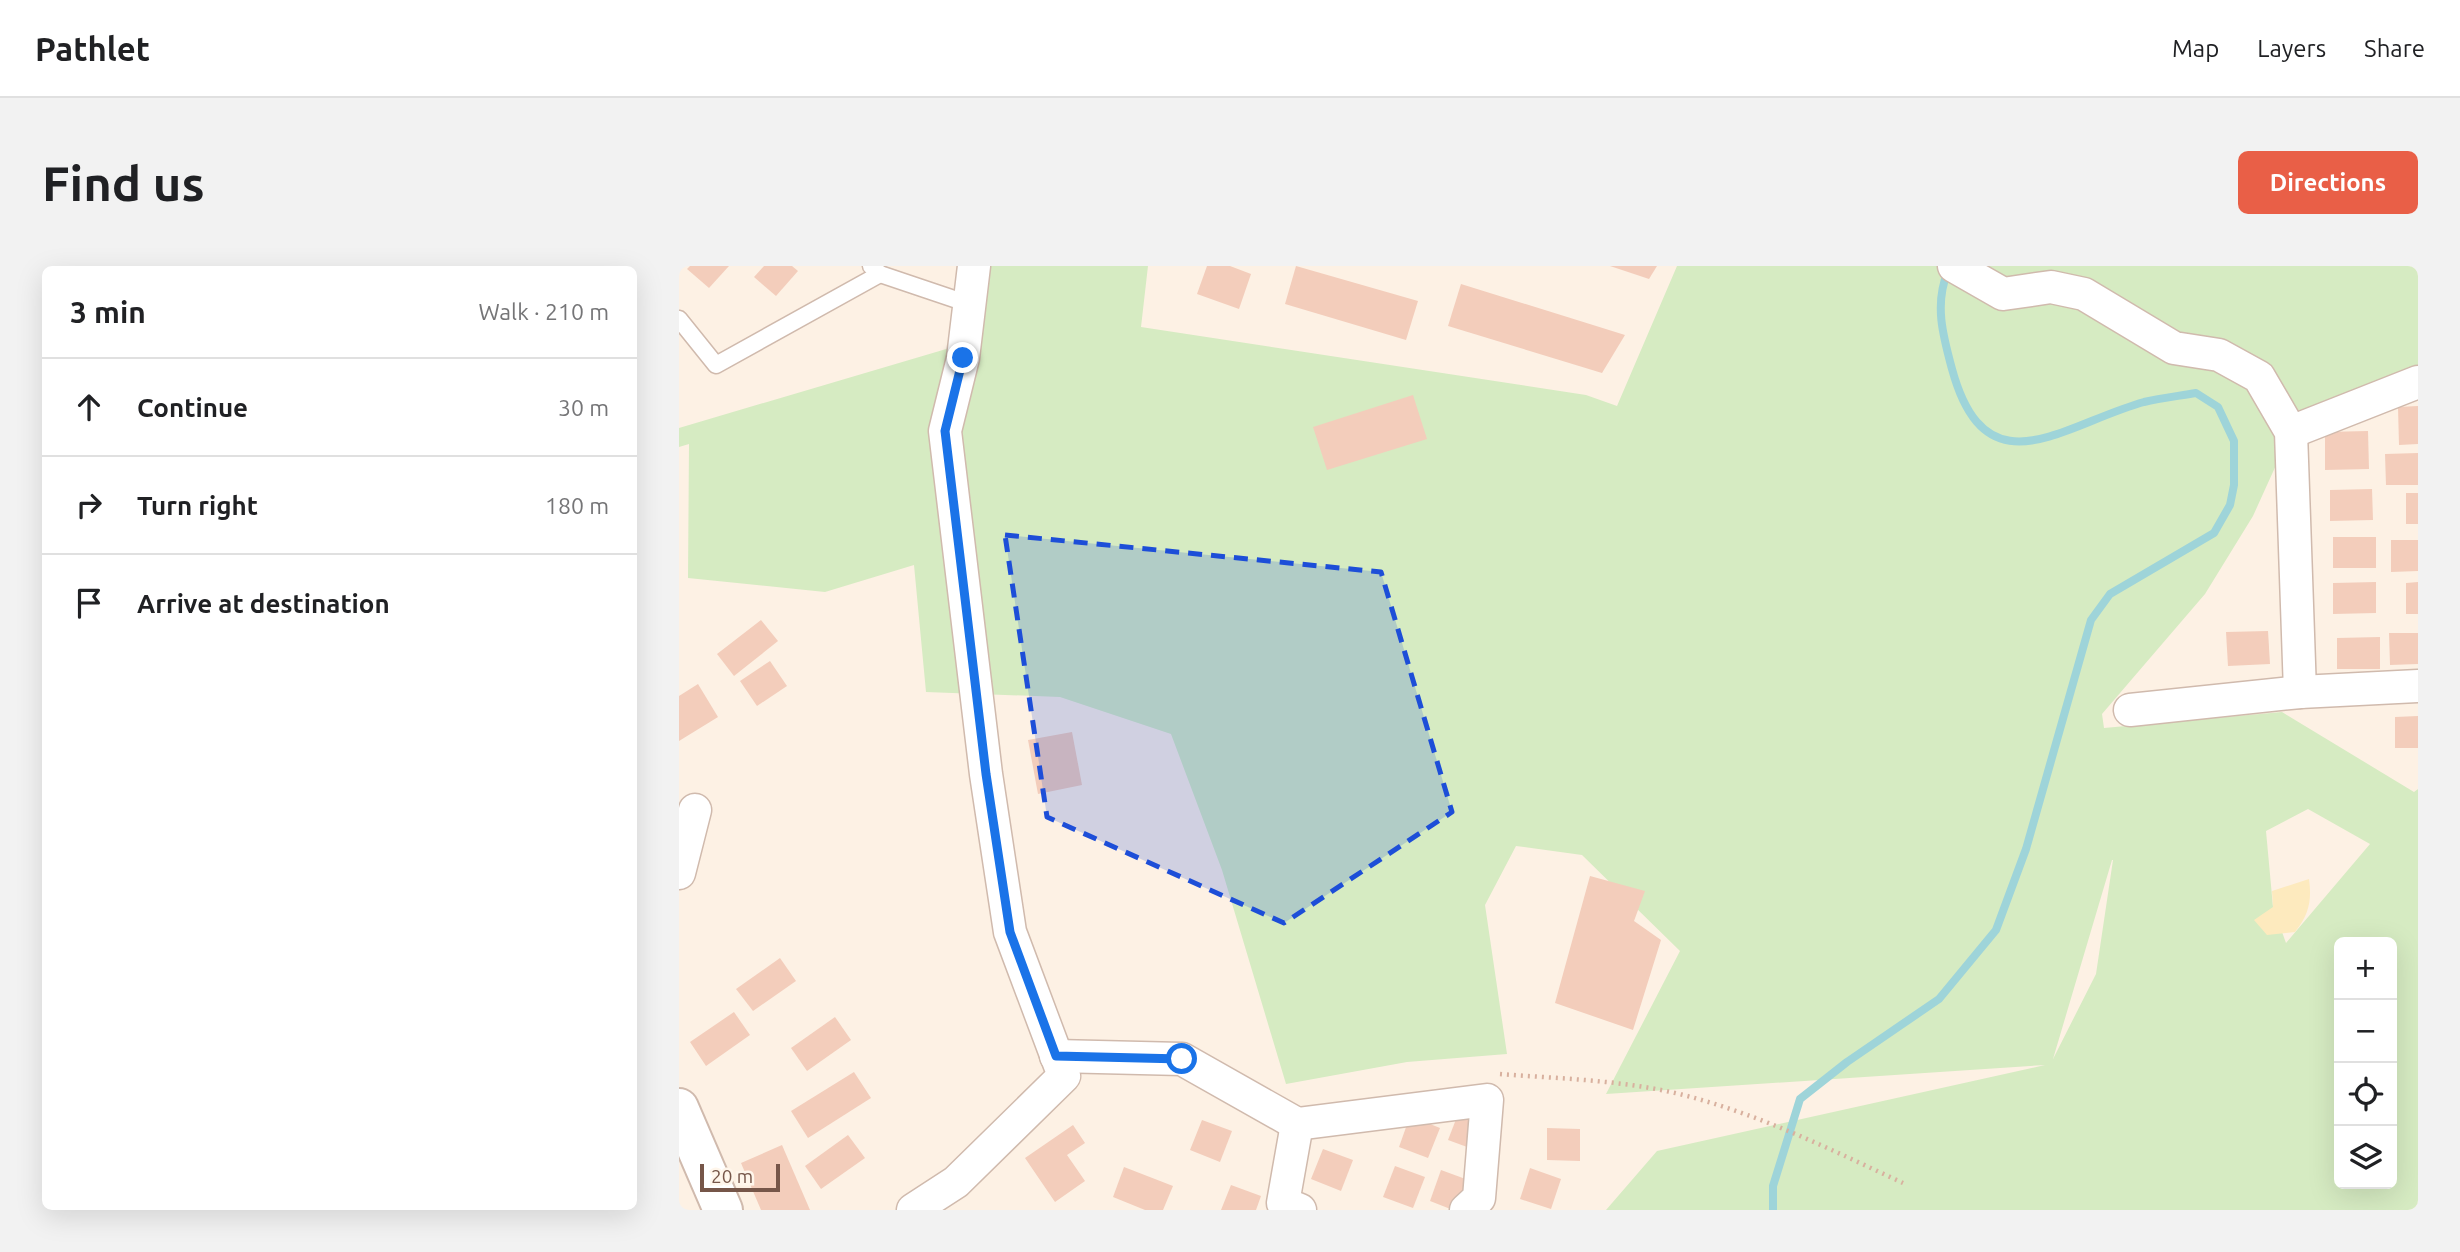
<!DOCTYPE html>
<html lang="en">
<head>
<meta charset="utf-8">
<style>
	body { margin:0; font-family:Ubuntu,sans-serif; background:#f2f2f2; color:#202124 }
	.controls { position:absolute; right:21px; bottom:21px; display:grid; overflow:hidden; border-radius:10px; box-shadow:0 7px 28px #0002 }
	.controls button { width:63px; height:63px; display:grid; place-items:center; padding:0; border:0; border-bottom:2px solid #e0e0e0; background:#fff; color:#202124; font:35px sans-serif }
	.scale { position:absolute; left:21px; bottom:18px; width:80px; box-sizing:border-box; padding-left:7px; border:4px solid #765649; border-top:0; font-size:19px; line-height:24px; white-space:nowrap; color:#765649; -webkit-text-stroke:5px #fff6eb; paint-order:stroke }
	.stop { position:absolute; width:21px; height:21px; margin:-16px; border:5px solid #1a73e8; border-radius:50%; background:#fff }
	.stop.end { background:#1a73e8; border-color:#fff; box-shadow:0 2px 7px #0008 }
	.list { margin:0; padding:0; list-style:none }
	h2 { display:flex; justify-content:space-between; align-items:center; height:91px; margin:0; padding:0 28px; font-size:30px }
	h2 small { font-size:23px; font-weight:400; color:#757577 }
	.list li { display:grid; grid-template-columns:46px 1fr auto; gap:21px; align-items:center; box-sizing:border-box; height:98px; padding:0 28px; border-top:2px solid #e0e0e0 }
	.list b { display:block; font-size:26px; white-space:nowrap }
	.list em { font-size:23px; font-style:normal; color:#757577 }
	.icon { flex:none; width:38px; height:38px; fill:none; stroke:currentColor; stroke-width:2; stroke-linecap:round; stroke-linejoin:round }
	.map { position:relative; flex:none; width:1739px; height:944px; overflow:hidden; border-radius:10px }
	header { display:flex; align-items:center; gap:42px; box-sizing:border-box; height:98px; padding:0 35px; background:#fff; border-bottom:2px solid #e0e0e0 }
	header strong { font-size:33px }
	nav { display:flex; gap:38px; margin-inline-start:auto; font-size:24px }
	.intro { display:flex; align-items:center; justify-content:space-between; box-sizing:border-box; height:168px; padding:0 42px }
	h1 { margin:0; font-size:49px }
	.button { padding:18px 32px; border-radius:10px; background:#e95f47; color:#fff; font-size:24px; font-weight:700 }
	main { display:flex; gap:42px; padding:0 42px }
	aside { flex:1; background:#fff; border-radius:10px; box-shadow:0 7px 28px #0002 }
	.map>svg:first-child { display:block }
	.green { fill:#d6ebc2; fill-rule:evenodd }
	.sand { fill:#fdeabe }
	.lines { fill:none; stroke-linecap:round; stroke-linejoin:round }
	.stream { stroke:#9ed4d9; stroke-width:8 }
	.building { fill:#f3cdbb }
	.service-casing { stroke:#d0baad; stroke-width:19 }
	.minor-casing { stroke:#d0baad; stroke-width:35 }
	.tertiary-casing { stroke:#d0baad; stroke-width:42 }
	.path { stroke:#d8b09e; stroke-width:4.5; stroke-dasharray:2 5; stroke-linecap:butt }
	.service { stroke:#fff; stroke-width:16 }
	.minor { stroke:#fff; stroke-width:32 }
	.tertiary { stroke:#fff; stroke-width:38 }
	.route { stroke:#1a73e8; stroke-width:9 }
	.marked { fill:#1d4ed8; fill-opacity:0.2; stroke:#1d4ed8; stroke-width:5; stroke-dasharray:14 9; stroke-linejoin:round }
</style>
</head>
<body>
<header>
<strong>Pathlet</strong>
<nav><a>Map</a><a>Layers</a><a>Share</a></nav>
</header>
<div class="intro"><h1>Find us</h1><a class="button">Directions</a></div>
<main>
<aside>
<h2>3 min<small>Walk · 210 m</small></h2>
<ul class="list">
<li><svg class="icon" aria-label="ahead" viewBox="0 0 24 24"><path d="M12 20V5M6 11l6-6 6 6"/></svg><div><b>Continue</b></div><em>30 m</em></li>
<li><svg class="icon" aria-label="right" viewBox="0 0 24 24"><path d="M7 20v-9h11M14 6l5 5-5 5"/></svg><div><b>Turn right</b></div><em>180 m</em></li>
<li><svg class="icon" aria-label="arrive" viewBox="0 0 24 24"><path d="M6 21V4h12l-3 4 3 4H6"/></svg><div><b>Arrive at destination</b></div></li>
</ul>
</aside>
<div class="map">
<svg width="1739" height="944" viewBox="0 0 1739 944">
	<rect width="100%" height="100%" fill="#fdf1e4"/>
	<!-- green -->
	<path class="green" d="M279,0H469L462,61L907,129L938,140L998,0H1739V116L1612,166L1574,250L1526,328L1423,448L1425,462L1603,446L1735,526L1739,523V944H927L978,885L1366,799L927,828L1001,685L903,589L837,580L806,639L828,788L728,796L607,818L543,604L492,468L381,431L247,426L235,299L146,326L9,312L10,178L0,181V162L274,81ZM1629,543L1691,578L1607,677L1594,641L1587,565ZM1434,594L1417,708L1374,793L1433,594ZM1660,676H1713V918H1660Z"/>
	<!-- sand -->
	<path class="sand" d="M1630,613C1633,634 1630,649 1616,666L1588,669L1575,654L1594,641L1593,625Z"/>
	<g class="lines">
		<!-- stream -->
		<path class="stream" d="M1094,944V920L1121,833L1168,796L1260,733L1317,664L1347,583L1412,354L1431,328L1535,267L1551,239L1555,219V175L1539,141L1517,127C1500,130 1482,132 1465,136C1385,158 1307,228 1273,103C1264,70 1255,38 1269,5"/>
	</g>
	<!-- building -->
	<g class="building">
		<polygon points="11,0 50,0 30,22 8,3"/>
		<polygon points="85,0 113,0 119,5 97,30 75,11"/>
		<polygon points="528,0 551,0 572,8 560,43 518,28"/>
		<polygon points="617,0 739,35 727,74 606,38"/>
		<polygon points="931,0 978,0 970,13"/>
		<polygon points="782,18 946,69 923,107 769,60"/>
		<polygon points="734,129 748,173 648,204 634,161"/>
		<polygon points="1739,140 1739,178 1720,179 1719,141"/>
		<polygon points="1689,165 1690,203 1646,204 1646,166"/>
		<polygon points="1739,187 1739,219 1707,219 1706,188"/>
		<polygon points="1693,223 1694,254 1651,255 1651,224"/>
		<rect x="1727" y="227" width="12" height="31"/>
		<rect x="1654" y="271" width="43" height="31"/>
		<polygon points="1712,274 1739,274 1739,305 1712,306"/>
		<polygon points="1697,316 1697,347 1654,348 1654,317"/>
		<polygon points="1739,316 1739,348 1727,348 1727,317"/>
		<polygon points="82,354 99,375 55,410 38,388"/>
		<polygon points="1589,365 1591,398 1549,400 1547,366"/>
		<polygon points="1710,367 1739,367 1739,398 1711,399"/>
		<polygon points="1701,371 1701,403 1658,403 1658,372"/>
		<polygon points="91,395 108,420 78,440 61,415"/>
		<polygon points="19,418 39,451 0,475 0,430"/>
		<polygon points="1739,450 1739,482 1716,482 1716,451"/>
		<polygon points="393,466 403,519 359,528 349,474"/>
		<polygon points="911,610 966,625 955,655 982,674 954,764 876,737"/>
		<polygon points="101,692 117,715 74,745 57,723"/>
		<polygon points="55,746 71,769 27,800 11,776"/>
		<polygon points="156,751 172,774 128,805 112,782"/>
		<polygon points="175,806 192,832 129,872 112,845"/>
		<polygon points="781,843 811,854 799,885 769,874"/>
		<polygon points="731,850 761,862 749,892 720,881"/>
		<polygon points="523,854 553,865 541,896 511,884"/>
		<polygon points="394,859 406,877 388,889 406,915 376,936 346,892"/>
		<polygon points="868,862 901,863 901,895 868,894"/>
		<polygon points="169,869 186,892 142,923 126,900"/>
		<polygon points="103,879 131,944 82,944 62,897"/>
		<polygon points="644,883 674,894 662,925 632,913"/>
		<polygon points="716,900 746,911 734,942 704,931"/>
		<polygon points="445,901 494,920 484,944 466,944 434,931"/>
		<polygon points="851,902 882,913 872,943 841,933"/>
		<polygon points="762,904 792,915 774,944 751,935"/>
		<polygon points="552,919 582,930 577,944 542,944"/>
	</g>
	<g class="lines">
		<defs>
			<g id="service">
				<polyline points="192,0 201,8 290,38"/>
				<polyline points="0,53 37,99 201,8"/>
			</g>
			<g id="minor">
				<polyline points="1275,0 1324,28 1372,21 1405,28 1495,82 1540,89 1580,111 1612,166 1621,426"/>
				<polyline points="1612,166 1739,116"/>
				<polyline points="1451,444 1621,426 1739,420"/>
				<polyline points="0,607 16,544"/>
				<polyline points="377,790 503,793 618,858 808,834 800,932 787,944"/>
				<polyline points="618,858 604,937 621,944"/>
				<polyline points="234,944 277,916 385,810 331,666 307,508 266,165 284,92 295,0"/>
			</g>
			<polyline id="tertiary" points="0,842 44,944"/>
		</defs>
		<!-- service casing -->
		<use href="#service" class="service-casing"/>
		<!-- minor casing -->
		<use href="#minor" class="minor-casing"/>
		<!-- tertiary casing -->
		<use href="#tertiary" class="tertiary-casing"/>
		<!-- path -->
		<path class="path" d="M821,808C884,813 950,814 1012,831C1086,851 1155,885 1224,917"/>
		<!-- service -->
		<use href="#service" class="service"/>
		<!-- minor -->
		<use href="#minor" class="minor"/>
		<!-- tertiary -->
		<use href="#tertiary" class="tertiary"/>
	</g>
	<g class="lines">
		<!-- route -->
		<polyline class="route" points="284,92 266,165 307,508 331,666 377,790 503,793"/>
	</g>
	<!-- marked area -->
	<path class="marked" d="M326,269L702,306L773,546L605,657L368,551Z"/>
</svg>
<div class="controls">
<button>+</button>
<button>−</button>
<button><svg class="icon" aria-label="locate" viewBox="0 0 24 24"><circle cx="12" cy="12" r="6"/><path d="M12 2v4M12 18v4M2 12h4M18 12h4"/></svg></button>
<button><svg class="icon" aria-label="layers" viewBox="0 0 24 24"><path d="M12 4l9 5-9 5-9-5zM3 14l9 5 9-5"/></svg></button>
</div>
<div class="scale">20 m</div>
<div class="stop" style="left:503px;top:793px"></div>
<div class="stop end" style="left:284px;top:92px"></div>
</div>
</main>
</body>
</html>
